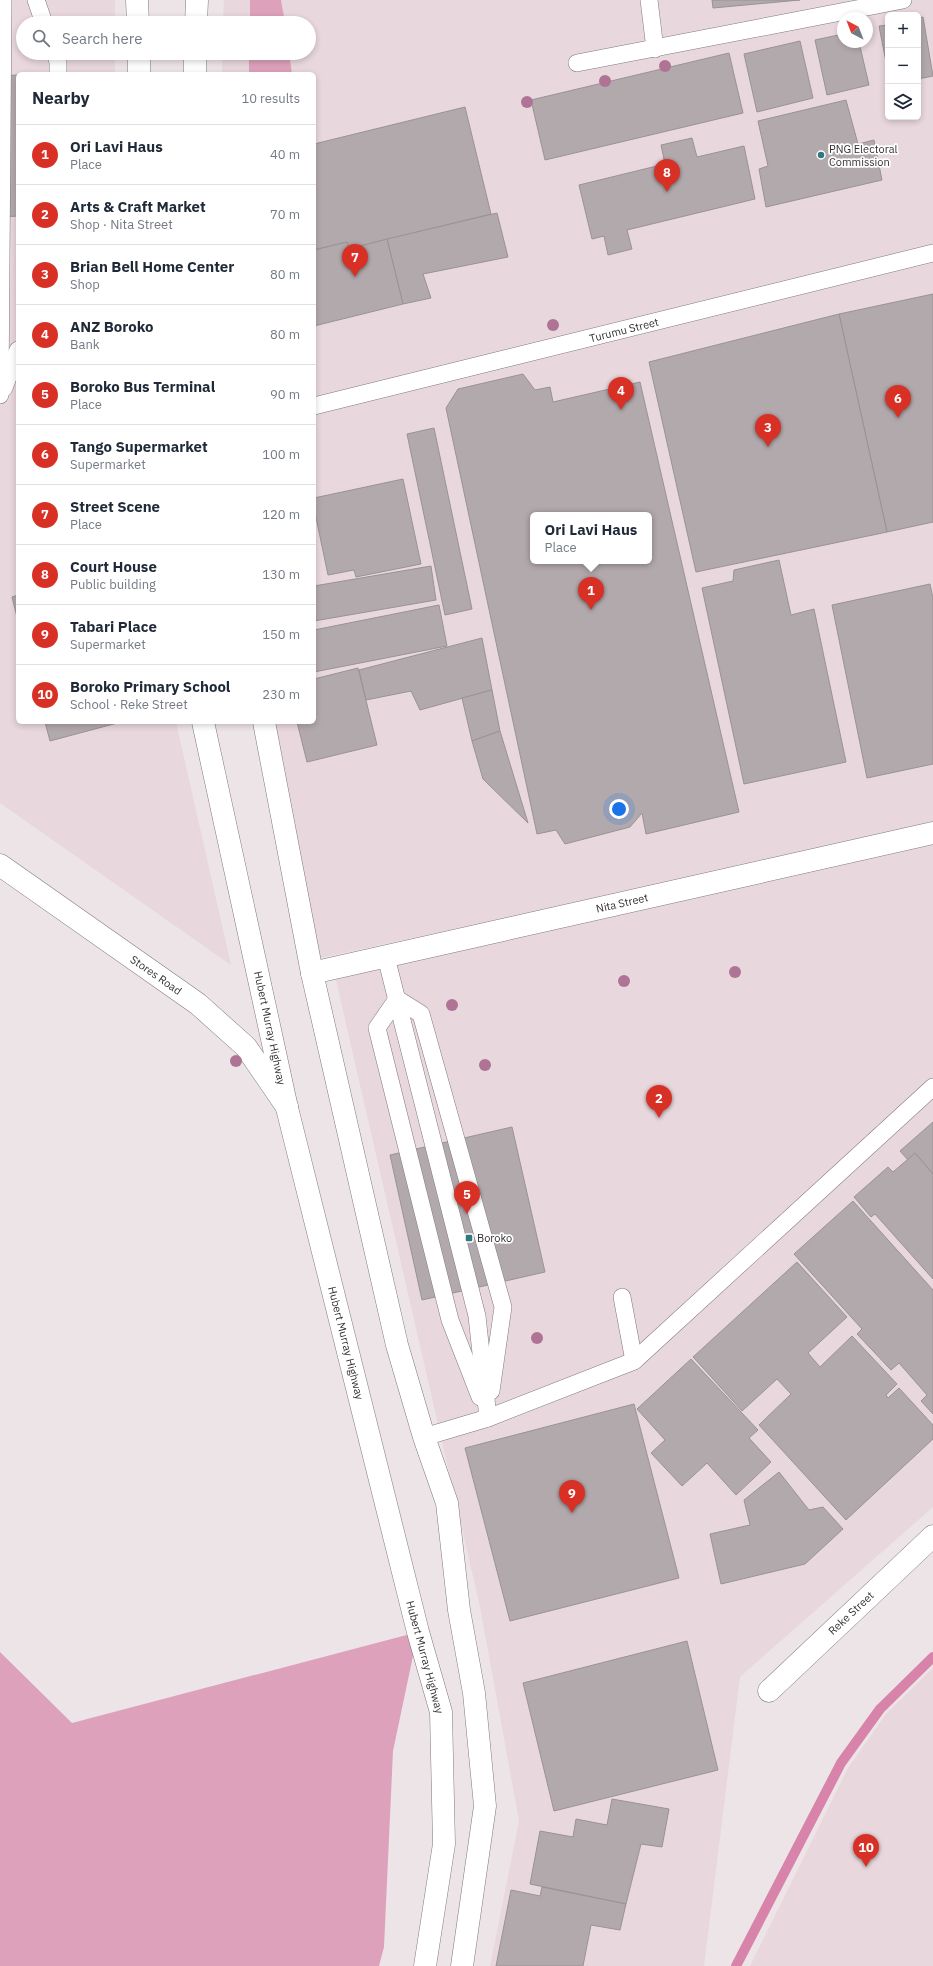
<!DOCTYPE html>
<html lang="en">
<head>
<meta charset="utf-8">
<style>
	body { margin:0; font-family:"IBM Plex Sans",sans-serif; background:#f6f6f7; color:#1f2937 }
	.controls { position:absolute; right:12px; top:12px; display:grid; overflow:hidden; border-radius:6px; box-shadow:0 2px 6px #0003 }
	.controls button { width:36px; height:36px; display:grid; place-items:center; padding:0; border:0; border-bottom:1px solid #e0e1e3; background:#fff; color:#1f2937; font:20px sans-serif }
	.compass { position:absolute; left:837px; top:12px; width:36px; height:36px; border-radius:50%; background:#fff; box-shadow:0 2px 6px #0003; rotate:318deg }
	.you { position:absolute; left:619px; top:809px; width:14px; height:14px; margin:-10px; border:3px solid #fff; border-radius:50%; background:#1a73e8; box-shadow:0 0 0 6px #1a73e833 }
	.badge { display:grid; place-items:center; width:26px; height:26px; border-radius:50%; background:#d93025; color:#fff; font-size:13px; font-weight:700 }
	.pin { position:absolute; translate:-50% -33px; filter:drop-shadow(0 1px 2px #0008) }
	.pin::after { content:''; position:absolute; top:21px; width:14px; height:12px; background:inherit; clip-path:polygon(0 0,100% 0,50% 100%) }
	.popup { position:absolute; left:530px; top:512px; width:122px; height:52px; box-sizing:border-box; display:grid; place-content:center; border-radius:6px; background:#fff; filter:drop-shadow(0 1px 3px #0005); font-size:13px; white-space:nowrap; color:#747a83 }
	.popup b { font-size:15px; color:#1f2937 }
	.popup::after { content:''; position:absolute; left:50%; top:100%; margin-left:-8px; border:8px solid transparent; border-top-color:#fff }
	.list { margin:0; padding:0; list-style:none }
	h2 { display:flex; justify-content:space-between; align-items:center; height:52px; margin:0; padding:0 16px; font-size:17px }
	h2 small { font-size:13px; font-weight:400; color:#747a83 }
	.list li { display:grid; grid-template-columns:26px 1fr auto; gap:12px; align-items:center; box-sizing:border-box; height:60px; padding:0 16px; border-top:1px solid #e0e1e3 }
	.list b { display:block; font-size:15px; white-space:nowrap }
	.list p { margin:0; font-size:13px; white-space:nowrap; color:#747a83 }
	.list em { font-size:13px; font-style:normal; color:#747a83 }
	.icon { flex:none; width:22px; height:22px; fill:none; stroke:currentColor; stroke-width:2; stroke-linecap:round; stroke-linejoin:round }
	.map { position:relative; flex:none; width:933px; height:1966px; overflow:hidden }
	.search { position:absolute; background:#fff; box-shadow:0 2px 6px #0003; left:16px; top:16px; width:300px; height:44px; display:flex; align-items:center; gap:10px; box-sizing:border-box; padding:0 14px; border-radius:22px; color:#747a83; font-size:15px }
	.panel { position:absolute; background:#fff; box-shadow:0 2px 6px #0003; left:16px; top:72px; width:300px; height:652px; border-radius:6px }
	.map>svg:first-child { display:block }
	.built { fill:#e8d7dd; fill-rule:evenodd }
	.green { fill:#dda1bb }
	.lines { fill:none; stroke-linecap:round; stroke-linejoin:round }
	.stream { stroke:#d783aa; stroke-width:10 }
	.building { fill:#b2a9ad; stroke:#9a9295; fill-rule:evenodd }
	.lane-casing { stroke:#81797c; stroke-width:18 }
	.street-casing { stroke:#81797c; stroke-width:23 }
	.highway-casing { stroke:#81797c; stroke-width:23 }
	.lane { stroke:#fff; stroke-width:17 }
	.street { stroke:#fff; stroke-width:22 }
	.highway { stroke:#fff; stroke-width:22 }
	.tree { fill:#af7495 }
	.poi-dot { fill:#30797e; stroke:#fff; stroke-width:1.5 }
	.labels { text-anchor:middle; stroke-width:3.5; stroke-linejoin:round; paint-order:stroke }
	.poi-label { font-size:11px; fill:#332f31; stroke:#fff; text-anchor:start }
	.street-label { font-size:11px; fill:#332f31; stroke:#fff }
</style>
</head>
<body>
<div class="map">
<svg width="933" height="1966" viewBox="0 0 933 1966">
	<rect width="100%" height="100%" fill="#ede4e8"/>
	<!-- built -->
	<g class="built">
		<polygon points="0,0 115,0 115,23 23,23 23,53 115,53 115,74 18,74 18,722 176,722 231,965 0,803"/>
		<path d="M224,0H933V825L311,960L261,722H314V74H222V53H309V23H223ZM888,15H918V117H888ZM843,18H867V42H843ZM533,515H649V561H533Z"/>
		<polygon points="933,844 933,1507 740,1677 704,1966 490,1966 519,1821 480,1607 335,976"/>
		<polygon points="933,1668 933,1966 750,1966 848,1768 886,1714"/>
	</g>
	<!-- green -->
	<g class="green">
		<polygon points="250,0 281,0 285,23 250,23"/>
		<polygon points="249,53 289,53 292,74 249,74"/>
		<polygon points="418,1632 393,1751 384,1947 379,1966 0,1966 0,1652 72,1723"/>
	</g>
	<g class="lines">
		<!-- stream -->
		<polyline class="stream" points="736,1966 841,1763 880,1709 933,1657"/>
	</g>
	<!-- building -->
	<g class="building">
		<polygon points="712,0 800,0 713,8"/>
		<polygon points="923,17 933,76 918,79 918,18"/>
		<polygon points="888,25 888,72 879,26"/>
		<polygon points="843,34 843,42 859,42 869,85 827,95 815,40"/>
		<polygon points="800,41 813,98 757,112 744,54"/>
		<polygon points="729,53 743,113 545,160 531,100"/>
		<polygon points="18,75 18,216 0,217 0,76"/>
		<polygon points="846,100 858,144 874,140 882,180 766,207 759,169 768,166 758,121"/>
		<polygon points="465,107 491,214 349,249 347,242 314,250 314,144"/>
		<polygon points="692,138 697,157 744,146 755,199 627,230 632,249 608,255 604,236 592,239 579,185 665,164 661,145"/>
		<polygon points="497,213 508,257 423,274 431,298 403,304 387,239"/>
		<polygon points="387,239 403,304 314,326 314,250 347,242 349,249"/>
		<polygon points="933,294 933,522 887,532 839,314"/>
		<polygon points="839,314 887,532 696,572 649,362"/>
		<path d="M523,374L535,390L550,387L553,402L640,382L739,812L646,834L642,813L630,827L565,844L556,830L537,834L446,408L458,389ZM533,515H649V561H533Z"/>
		<polygon points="434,428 472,609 445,615 407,434"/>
		<polygon points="403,479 421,564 356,577 354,570 328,575 314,508 314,498"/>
		<polygon points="779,560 791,615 814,609 846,762 744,784 702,588 733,581 734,570"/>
		<polygon points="431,566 436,600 314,621 314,586"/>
		<polygon points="930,584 933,598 933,764 867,778 832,605"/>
		<polygon points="18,595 18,621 12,597"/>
		<polygon points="439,605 447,646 314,672 314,630"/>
		<polygon points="482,638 492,690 420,710 411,691 366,700 359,670"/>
		<polygon points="358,668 377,745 307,762 297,722 314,722 314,679"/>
		<polygon points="492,690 500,731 472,741 462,698"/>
		<polygon points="45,722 121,722 50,741"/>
		<polygon points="500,731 528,823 483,779 472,741"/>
		<polygon points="933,1122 933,1174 915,1153 908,1160 900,1151"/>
		<polygon points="512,1127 545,1272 422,1300 390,1155"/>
		<polygon points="915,1153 933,1174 933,1279 875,1214 871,1217 854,1197 888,1167 893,1172"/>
		<polygon points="853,1201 933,1290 933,1414 921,1401 927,1395 899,1363 891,1370 857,1334 862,1329 794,1254"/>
		<polygon points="797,1262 847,1317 808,1353 820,1367 852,1336 897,1384 886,1395 888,1398 899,1388 933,1425 933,1439 846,1520 759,1425 791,1394 777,1379 742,1411 693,1357"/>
		<polygon points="691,1359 758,1430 749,1438 771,1462 736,1495 707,1463 682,1486 651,1453 665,1440 637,1409"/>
		<polygon points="634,1404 679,1578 510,1621 465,1448"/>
		<polygon points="779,1472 809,1510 823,1507 843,1529 805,1564 721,1584 710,1534 750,1525 744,1500"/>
		<polygon points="687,1641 718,1770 554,1811 523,1683"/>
		<polygon points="612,1799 669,1809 662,1847 641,1844 626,1904 530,1884 540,1831 573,1837 576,1819 607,1825"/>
		<polygon points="542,1887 626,1904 620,1930 591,1925 583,1966 496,1966 511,1890 540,1896"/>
	</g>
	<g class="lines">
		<defs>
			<g id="lane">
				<polyline points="36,0 44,23"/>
				<polyline points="649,0 655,49"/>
				<polyline points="55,53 58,62 58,74"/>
				<polyline points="577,63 903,0"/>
				<polyline points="4,388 18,350"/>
				<polyline points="0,395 3,0"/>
				<polyline points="314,406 933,253"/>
				<polyline points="386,957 477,1316 488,1418"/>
				<polyline points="397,999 421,1014 503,1307 491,1391"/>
				<polyline points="397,999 377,1028 450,1320 480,1397"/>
				<polyline points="622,1297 634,1361"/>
				<polyline points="424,1437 488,1418 634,1361 933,1087"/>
			</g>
			<g id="street">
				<polyline points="0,865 198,1004 246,1047 287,1107"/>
				<polyline points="312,973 933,833"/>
				<polyline points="769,1691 933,1536"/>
			</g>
			<g id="highway">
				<polyline points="137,0 138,23"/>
				<polyline points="196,23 197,0"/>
				<polyline points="139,53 139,74"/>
				<polyline points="195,74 195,53"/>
				<polyline points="203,722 287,1108 418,1632 441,1712 444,1844 425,1966"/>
				<polyline points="264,722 312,973 397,1345 424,1437 447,1503 459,1610 474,1693 485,1806 462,1966"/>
			</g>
		</defs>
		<!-- lane casing -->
		<use href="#lane" class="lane-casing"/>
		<!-- street casing -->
		<use href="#street" class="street-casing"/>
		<!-- highway casing -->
		<use href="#highway" class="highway-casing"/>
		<!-- lane -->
		<use href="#lane" class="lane"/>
		<!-- street -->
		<use href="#street" class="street"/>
		<!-- highway -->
		<use href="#highway" class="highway"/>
	</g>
	<!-- trees -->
	<g class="tree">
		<circle cx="665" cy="66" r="6"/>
		<circle cx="605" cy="81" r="6"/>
		<circle cx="527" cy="102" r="6"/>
		<circle cx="553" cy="325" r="6"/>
		<circle cx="735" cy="972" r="6"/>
		<circle cx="624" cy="981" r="6"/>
		<circle cx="452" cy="1005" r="6"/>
		<circle cx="236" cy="1061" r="6"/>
		<circle cx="485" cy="1065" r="6"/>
		<circle cx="537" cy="1338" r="6"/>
	</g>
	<!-- markers -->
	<g class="poi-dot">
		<circle cx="821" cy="155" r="4"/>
		<rect x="465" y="1234" width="8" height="8" rx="2"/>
	</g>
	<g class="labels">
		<!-- poi labels -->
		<g class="poi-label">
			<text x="829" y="153">PNG Electoral<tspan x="829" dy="13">Commission</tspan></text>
			<text x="477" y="1242">Boroko</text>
		</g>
		<!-- street labels -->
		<g class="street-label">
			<text transform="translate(624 330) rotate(-14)" y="4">Turumu Street</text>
			<text transform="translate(622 903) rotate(-13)" y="4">Nita Street</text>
			<text transform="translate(156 975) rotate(35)" y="4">Stores Road</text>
			<text transform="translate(270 1028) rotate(78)" y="4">Hubert Murray Highway</text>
			<text transform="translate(346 1343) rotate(76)" y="4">Hubert Murray Highway</text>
			<text transform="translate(851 1613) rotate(-43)" y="4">Reke Street</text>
			<text transform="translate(425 1657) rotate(75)" y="4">Hubert Murray Highway</text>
		</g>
	</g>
</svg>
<div class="controls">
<button>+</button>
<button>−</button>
<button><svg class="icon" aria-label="layers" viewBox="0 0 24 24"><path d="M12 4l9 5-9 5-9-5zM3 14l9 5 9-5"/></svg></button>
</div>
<svg class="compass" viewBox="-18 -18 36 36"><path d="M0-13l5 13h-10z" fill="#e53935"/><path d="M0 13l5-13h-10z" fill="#747a83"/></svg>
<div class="you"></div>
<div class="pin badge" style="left:591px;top:610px">1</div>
<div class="popup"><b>Ori Lavi Haus</b>Place</div>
<div class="pin badge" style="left:659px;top:1118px">2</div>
<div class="pin badge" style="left:768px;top:447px">3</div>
<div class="pin badge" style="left:621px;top:410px">4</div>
<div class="pin badge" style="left:467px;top:1214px">5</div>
<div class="pin badge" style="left:898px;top:418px">6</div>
<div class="pin badge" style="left:355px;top:277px">7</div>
<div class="pin badge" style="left:667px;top:192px">8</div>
<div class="pin badge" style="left:572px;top:1513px">9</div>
<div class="pin badge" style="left:866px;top:1867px">10</div>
<div class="search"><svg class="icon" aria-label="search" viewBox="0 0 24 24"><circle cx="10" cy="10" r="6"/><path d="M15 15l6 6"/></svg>Search here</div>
<section class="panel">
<h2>Nearby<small>10 results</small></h2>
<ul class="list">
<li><span class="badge">1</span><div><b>Ori Lavi Haus</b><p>Place</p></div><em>40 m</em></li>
<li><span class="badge">2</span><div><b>Arts &amp; Craft Market</b><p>Shop · Nita Street</p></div><em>70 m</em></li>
<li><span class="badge">3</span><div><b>Brian Bell Home Center</b><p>Shop</p></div><em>80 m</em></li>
<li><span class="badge">4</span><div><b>ANZ Boroko</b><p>Bank</p></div><em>80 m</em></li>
<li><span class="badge">5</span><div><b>Boroko Bus Terminal</b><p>Place</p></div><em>90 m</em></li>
<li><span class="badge">6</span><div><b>Tango Supermarket</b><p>Supermarket</p></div><em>100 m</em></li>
<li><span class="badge">7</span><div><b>Street Scene</b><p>Place</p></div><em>120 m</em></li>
<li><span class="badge">8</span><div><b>Court House</b><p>Public building</p></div><em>130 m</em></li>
<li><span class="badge">9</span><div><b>Tabari Place</b><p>Supermarket</p></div><em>150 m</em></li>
<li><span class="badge">10</span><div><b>Boroko Primary School</b><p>School · Reke Street</p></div><em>230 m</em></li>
</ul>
</section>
</div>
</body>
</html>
